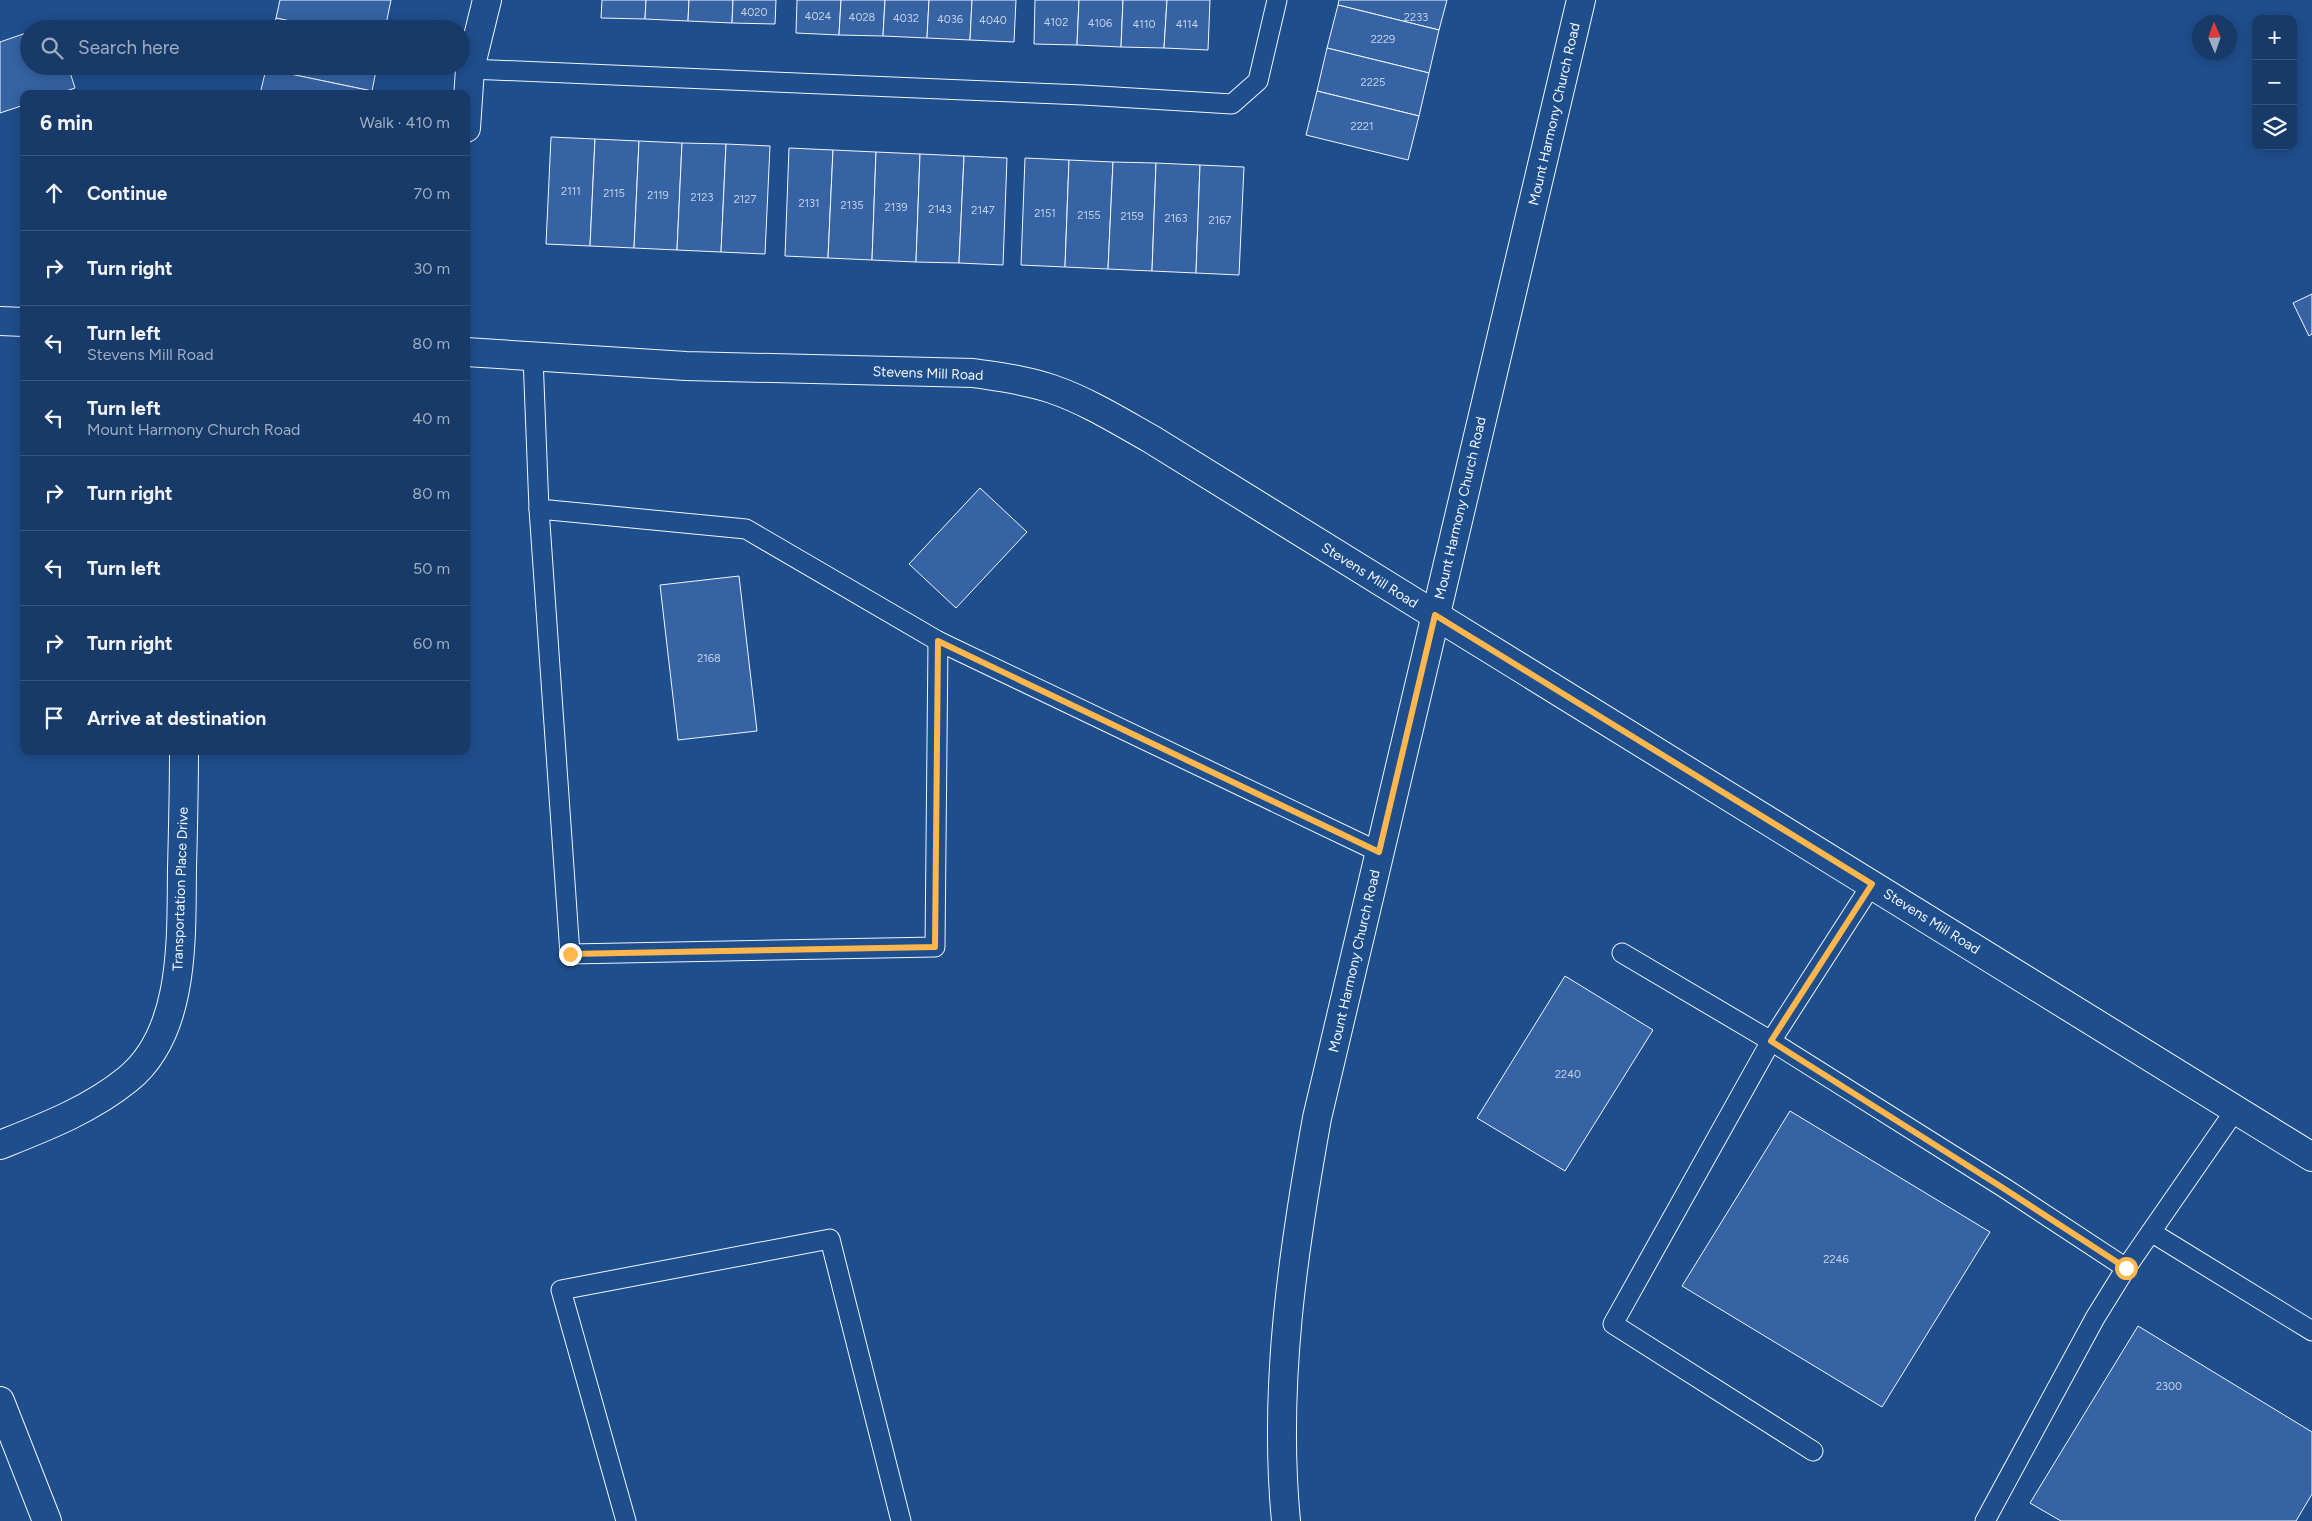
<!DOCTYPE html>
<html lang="en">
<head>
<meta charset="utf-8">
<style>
	body { margin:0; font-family:Figtree,sans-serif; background:#244571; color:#f1f3f6 }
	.controls { position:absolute; right:15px; top:15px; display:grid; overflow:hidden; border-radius:10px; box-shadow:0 2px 12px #0003 }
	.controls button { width:45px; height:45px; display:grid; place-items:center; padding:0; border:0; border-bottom:1px solid #36547d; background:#173a69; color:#f1f3f6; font:25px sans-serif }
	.compass { position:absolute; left:2192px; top:15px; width:45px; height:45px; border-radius:50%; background:#173a69; box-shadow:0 2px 12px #0003; rotate:358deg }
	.stop { position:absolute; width:15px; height:15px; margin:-11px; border:4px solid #ffb74d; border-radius:50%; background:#fff }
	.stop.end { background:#ffb74d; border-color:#fff; box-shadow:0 1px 5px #0008 }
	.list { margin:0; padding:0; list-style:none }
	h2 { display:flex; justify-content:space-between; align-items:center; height:65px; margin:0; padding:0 20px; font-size:21px }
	h2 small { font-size:16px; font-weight:400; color:#9eadc0 }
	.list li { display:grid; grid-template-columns:32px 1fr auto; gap:15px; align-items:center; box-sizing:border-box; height:75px; padding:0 20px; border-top:1px solid #36547d }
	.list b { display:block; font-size:19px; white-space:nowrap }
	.list p { margin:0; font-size:16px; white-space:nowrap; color:#9eadc0 }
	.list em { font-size:16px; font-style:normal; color:#9eadc0 }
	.icon { flex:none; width:28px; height:28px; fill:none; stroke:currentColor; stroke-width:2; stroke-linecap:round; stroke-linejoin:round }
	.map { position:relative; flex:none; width:2312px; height:1521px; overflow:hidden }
	.search { position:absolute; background:#173a69; box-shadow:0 2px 12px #0003; left:20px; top:20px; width:450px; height:55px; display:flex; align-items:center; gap:12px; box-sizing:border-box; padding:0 18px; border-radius:28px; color:#9eadc0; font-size:19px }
	.panel { position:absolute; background:#173a69; box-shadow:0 2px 12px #0003; left:20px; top:90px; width:450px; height:665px; border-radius:10px }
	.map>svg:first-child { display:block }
	.building { fill:#3563a3; stroke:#f2f6ff }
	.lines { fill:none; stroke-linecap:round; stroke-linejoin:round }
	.lane-casing { stroke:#f2f6ff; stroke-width:21 }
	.street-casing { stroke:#f2f6ff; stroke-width:30 }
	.secondary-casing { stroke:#f2f6ff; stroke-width:30 }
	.highway-casing { stroke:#f2f6ff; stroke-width:30 }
	.lane { stroke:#1f4e8c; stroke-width:19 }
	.street { stroke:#1f4e8c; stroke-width:28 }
	.secondary { stroke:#1f4e8c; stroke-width:28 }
	.highway { stroke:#1f4e8c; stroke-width:28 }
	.route { stroke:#ffb74d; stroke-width:6 }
	.labels { text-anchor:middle; stroke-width:4; stroke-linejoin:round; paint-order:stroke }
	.number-label { font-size:11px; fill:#c3d1e8 }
	.street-label { font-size:14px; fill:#f2f6ff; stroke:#1f4e8c }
</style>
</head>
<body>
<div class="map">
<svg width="2312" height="1521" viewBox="0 0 2312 1521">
	<rect width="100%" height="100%" fill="#1f4e8c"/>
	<!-- building -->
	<g class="building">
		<polygon points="280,0 391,0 385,29 327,29 276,18"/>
		<polygon points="602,0 646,0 645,19 601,18"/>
		<polygon points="646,0 689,0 688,21 645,19"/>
		<polygon points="689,0 733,0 732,23 688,21"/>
		<polygon points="733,0 776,0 775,24 732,23"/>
		<polygon points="797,0 841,0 839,35 796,33"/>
		<polygon points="841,0 885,0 883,36 839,35"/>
		<polygon points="885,0 929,0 927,38 883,36"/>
		<polygon points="929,0 972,0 970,40 927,38"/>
		<polygon points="972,0 1016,0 1014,42 970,40"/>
		<polygon points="1035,0 1079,0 1077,45 1034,44"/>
		<polygon points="1079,0 1123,0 1121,47 1077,45"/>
		<polygon points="1123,0 1167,0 1164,48 1121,47"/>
		<polygon points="1167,0 1210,0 1208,50 1164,48"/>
		<polygon points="1339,0 1447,0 1439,30 1338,5"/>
		<polygon points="1338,5 1439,30 1429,73 1327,48"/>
		<polygon points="276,18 327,29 274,29"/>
		<polygon points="29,32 29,66 68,66 75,88 57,94 24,94 24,105 0,113 0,42"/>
		<polygon points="1327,48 1429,73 1419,116 1317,91"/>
		<polygon points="266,66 377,66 372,91 266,69"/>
		<polygon points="266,69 372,91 371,94 260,94"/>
		<polygon points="1317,91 1419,116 1408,160 1306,135"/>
		<polygon points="551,137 595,139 590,246 546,244"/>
		<polygon points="595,139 639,141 634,248 590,246"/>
		<polygon points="639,141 682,143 677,250 634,248"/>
		<polygon points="682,143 726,144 721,252 677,250"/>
		<polygon points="726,144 770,146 765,254 721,252"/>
		<polygon points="789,148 833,150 828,258 785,256"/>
		<polygon points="833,150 876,152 872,260 828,258"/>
		<polygon points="876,152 920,154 916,262 872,260"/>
		<polygon points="920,154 964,156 959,263 916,262"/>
		<polygon points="964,156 1007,158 1003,265 959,263"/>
		<polygon points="1025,158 1069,160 1065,267 1021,265"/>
		<polygon points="1069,160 1113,162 1108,269 1065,267"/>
		<polygon points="1113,162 1156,163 1152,271 1108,269"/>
		<polygon points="1156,163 1200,165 1196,273 1152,271"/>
		<polygon points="1200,165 1244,167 1239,275 1196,273"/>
		<polygon points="2312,294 2312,334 2309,336 2293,303"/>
		<polygon points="980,488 1027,532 956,608 909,564"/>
		<polygon points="739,576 757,731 678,740 660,585"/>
		<polygon points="1565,976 1653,1030 1565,1171 1477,1118"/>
		<polygon points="1790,1111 1990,1232 1882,1407 1682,1286"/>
		<polygon points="2138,1326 2312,1432 2312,1494 2296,1521 2061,1521 2030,1503"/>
	</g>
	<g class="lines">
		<defs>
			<g id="lane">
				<polyline points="470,69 1083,95 1232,104 1258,81 1277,0"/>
				<polyline points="533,357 539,509 746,529 938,641 1379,852"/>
				<polyline points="539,509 570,954 935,947 938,641"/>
				<polyline points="1622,953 1771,1041 1872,884"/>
				<polyline points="2151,1232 2312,1331"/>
				<polyline points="1813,1451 1613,1324 1771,1041 2003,1187 2126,1268 2236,1109"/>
				<polyline points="626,1521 561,1290 830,1239 901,1521"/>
				<polyline points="1985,1521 2095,1318 2126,1268"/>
			</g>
			<g id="street">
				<polyline points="466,128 470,69 487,0"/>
				<polyline points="0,321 24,322"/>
				<path d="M466,352L686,366L973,373C999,377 1027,380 1052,389C1087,401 1119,421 1151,439L1435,615"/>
				<path d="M0,1145C45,1127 90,1110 128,1079C186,1032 181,936 182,869C183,830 184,791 184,751"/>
			</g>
			<g id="secondary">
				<polyline points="1435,615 2312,1157"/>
				<path d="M1286,1521C1273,1386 1293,1251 1317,1118L1581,0"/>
			</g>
			<polyline id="highway" points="0,1401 47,1521"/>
		</defs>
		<!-- lane casing -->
		<use href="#lane" class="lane-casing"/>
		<!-- street casing -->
		<use href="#street" class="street-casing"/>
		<!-- secondary casing -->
		<use href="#secondary" class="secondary-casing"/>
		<!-- highway casing -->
		<use href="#highway" class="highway-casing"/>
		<!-- lane -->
		<use href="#lane" class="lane"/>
		<!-- street -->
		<use href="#street" class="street"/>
		<!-- secondary -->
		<use href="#secondary" class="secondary"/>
		<!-- highway -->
		<use href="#highway" class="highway"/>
	</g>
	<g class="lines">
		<!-- route -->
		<polyline class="route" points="570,954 935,947 938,641 1379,852 1435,615 1872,884 1771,1041 2003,1188 2126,1268"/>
	</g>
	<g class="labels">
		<!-- number labels -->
		<g class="number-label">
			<text x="754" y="16">4020</text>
			<text x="818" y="20">4024</text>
			<text x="862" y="21">4028</text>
			<text x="1416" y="21">2233</text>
			<text x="906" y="22">4032</text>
			<text x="950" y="23">4036</text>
			<text x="993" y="24">4040</text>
			<text x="1056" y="26">4102</text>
			<text x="1100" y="27">4106</text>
			<text x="1144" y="28">4110</text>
			<text x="1187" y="28">4114</text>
			<text x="1383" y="43">2229</text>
			<text x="1373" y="86">2225</text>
			<text x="1362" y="130">2221</text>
			<text x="571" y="195">2111</text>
			<text x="614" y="197">2115</text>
			<text x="658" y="199">2119</text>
			<text x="702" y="201">2123</text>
			<text x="745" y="203">2127</text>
			<text x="809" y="207">2131</text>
			<text x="852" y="209">2135</text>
			<text x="896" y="211">2139</text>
			<text x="940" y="213">2143</text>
			<text x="983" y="214">2147</text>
			<text x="1045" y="217">2151</text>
			<text x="1089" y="219">2155</text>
			<text x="1132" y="220">2159</text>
			<text x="1176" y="222">2163</text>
			<text x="1220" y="224">2167</text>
			<text x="709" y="662">2168</text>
			<text x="1568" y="1078">2240</text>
			<text x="1836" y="1263">2246</text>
			<text x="2169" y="1390">2300</text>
		</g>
		<!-- street labels -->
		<g class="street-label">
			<text transform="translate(1554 114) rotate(-77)" y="5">Mount Harmony Church Road</text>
			<text transform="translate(928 373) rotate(2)" y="5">Stevens Mill Road</text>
			<text transform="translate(1460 508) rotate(-77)" y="5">Mount Harmony Church Road</text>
			<text transform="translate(1370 575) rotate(32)" y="5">Stevens Mill Road</text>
			<text transform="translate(180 889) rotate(-88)" y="5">Transportation Place Drive</text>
			<text transform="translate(1932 921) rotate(32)" y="5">Stevens Mill Road</text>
			<text transform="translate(1354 961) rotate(-77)" y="5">Mount Harmony Church Road</text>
		</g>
	</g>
</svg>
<div class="controls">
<button>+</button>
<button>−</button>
<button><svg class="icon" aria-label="layers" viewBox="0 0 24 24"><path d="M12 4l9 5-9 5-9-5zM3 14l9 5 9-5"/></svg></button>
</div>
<svg class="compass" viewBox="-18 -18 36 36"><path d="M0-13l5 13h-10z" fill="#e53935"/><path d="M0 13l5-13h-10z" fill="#9eadc0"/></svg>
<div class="stop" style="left:2126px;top:1268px"></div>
<div class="stop end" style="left:570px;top:954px"></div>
<div class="search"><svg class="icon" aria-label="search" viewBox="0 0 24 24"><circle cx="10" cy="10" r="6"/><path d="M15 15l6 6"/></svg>Search here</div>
<section class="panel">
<h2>6 min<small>Walk · 410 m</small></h2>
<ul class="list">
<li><svg class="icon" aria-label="ahead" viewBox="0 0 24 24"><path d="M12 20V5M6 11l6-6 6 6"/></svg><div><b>Continue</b></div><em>70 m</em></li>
<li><svg class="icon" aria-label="right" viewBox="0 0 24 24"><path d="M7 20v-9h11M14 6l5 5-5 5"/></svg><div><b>Turn right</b></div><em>30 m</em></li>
<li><svg class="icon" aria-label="left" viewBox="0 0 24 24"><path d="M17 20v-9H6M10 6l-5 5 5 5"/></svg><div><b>Turn left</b><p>Stevens Mill Road</p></div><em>80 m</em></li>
<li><svg class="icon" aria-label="left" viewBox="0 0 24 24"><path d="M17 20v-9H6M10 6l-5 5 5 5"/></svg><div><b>Turn left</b><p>Mount Harmony Church Road</p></div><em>40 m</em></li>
<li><svg class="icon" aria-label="right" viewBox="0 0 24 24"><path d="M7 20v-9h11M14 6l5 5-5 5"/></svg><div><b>Turn right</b></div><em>80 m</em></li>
<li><svg class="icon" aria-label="left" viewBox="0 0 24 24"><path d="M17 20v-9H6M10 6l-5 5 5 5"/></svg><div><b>Turn left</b></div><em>50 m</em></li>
<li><svg class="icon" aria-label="right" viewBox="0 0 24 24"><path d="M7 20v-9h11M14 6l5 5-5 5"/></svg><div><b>Turn right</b></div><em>60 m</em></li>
<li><svg class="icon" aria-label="arrive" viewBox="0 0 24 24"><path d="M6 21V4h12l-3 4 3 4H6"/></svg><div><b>Arrive at destination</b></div></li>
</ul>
</section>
</div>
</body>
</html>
